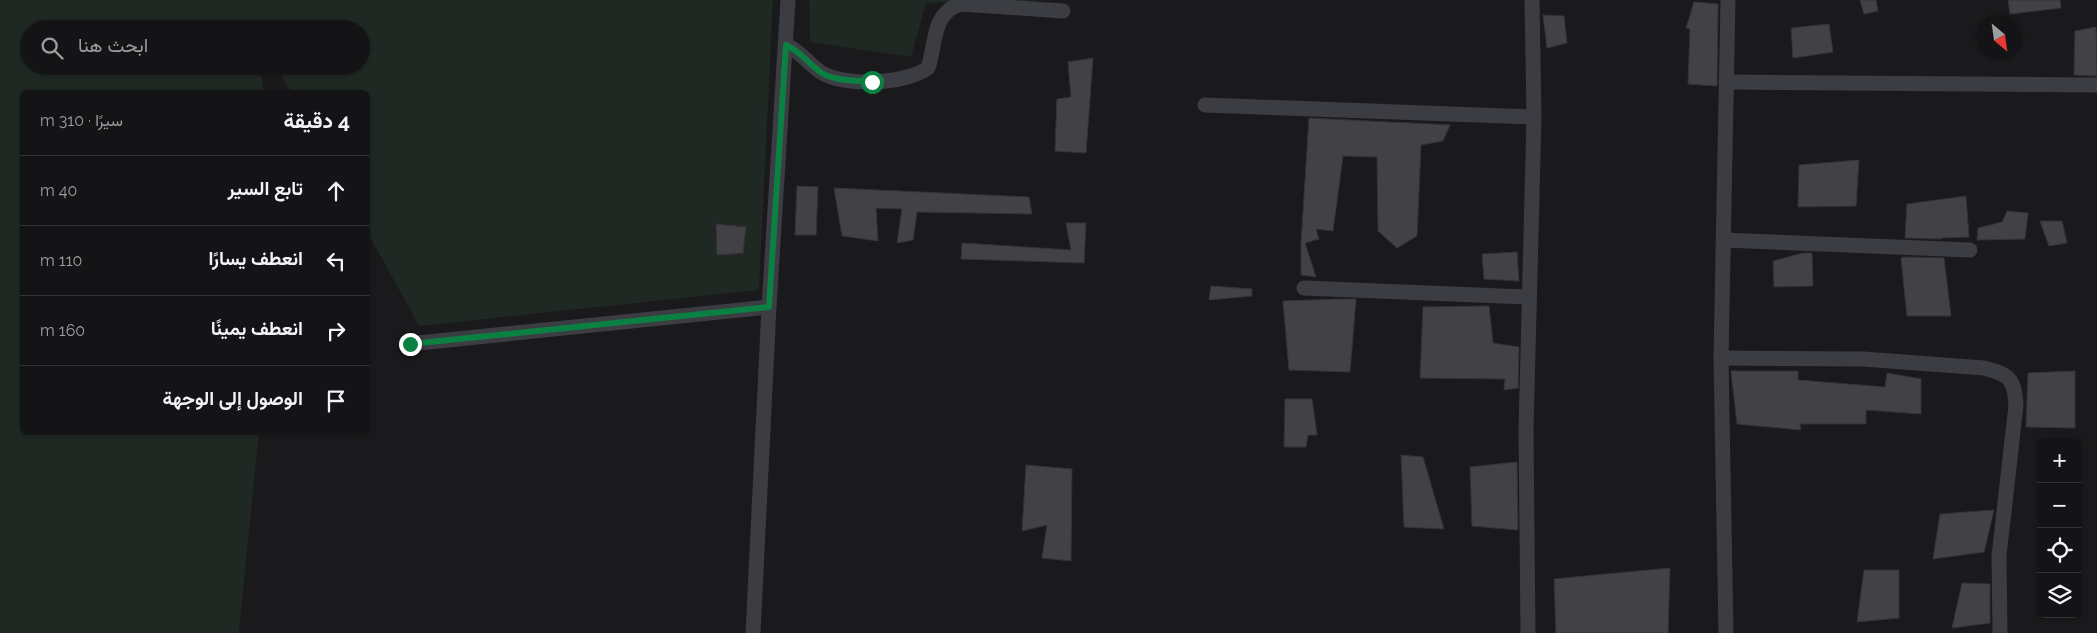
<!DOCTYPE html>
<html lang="ar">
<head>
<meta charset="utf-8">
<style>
	body { margin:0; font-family:Raleway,Vazirmatn,sans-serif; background:#1d1c1e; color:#f1f3f6; direction:rtl }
	.controls { position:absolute; right:15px; bottom:15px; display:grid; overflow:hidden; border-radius:8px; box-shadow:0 1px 4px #0004 }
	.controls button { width:45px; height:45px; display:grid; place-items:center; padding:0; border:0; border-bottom:1px solid #333234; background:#141315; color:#f1f3f6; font:25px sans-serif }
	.compass { position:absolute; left:1977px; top:15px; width:45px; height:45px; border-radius:50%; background:#141315; box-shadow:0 1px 4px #0004; rotate:151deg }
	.stop { position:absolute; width:15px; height:15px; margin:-11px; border:4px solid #0b8043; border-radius:50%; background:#fff }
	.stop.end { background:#0b8043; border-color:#fff; box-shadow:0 1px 5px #0008 }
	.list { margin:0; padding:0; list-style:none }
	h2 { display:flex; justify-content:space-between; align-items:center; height:65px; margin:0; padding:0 20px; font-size:21px }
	h2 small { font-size:16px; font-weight:400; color:#9d9ea0 }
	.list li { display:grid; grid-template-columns:32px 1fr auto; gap:15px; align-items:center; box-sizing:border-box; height:70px; padding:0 20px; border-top:1px solid #333234 }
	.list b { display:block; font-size:19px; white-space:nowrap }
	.list em { font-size:16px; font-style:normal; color:#9d9ea0 }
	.icon { flex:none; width:28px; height:28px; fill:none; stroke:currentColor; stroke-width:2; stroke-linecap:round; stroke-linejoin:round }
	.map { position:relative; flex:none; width:2097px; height:633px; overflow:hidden; direction:ltr }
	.search { position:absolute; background:#141315; box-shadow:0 1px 4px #0004; left:20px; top:20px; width:350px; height:55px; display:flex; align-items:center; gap:12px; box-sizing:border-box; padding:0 18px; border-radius:28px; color:#9d9ea0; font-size:19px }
	.panel { position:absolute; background:#141315; box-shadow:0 1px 4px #0004; left:20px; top:90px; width:350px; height:345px; border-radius:8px; direction:rtl }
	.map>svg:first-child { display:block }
	.green { fill:#1f2822 }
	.building { fill:#414146; stroke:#343338 }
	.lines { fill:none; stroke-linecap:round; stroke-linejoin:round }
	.minor { stroke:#3c3c43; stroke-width:15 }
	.route { stroke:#0b8043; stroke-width:6 }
</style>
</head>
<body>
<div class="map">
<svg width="2097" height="633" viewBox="0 0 2097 633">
	<rect width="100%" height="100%" fill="#1a191c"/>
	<!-- green -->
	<g class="green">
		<polygon points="0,0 773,0 759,290 419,326 368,233 368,92 291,92 276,66 361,66 361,29 29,29 29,66 261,66 263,92 22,92 22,432 259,433 239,633 0,633"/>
		<polygon points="809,0 1059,0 926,3 911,57 810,42"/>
	</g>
	<!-- building -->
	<g class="building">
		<polygon points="1860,0 1876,0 1878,11 1864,14"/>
		<polygon points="2008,0 2060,0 2061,8 2010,14"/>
		<polygon points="1694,2 1718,4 1717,86 1688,84 1690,29 1686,28"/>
		<polygon points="1543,15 1564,16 1567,43 1547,48"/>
		<polygon points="1829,24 1833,52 1793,58 1791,28"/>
		<polygon points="2096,27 2097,76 2074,75 2075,31"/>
		<polygon points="1093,58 1086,153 1055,151 1057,99 1071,97 1068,62"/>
		<polygon points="1309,118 1450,125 1443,141 1421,145 1417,236 1397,248 1378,231 1377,157 1343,156 1333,231 1316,229 1319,239 1305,243 1316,277 1301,275 1301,244"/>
		<polygon points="1859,160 1856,206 1798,207 1799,165"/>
		<polygon points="797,186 818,187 816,235 795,235"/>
		<polygon points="834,188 1029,197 1032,214 917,212 913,240 897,243 902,209 876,208 878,241 842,236"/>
		<polygon points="1966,196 1969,237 1941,238 1941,239 1905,238 1907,204"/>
		<polygon points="2007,211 2028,213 2025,239 1977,240 1978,228 2002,222"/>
		<polygon points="2040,221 2062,221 2067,243 2049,246"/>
		<polygon points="1066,223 1086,223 1084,263 961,259 962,243 1071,250"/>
		<polygon points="716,224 746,227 743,253 717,255"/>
		<polygon points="1517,252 1519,281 1484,279 1482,254"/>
		<polygon points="1803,253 1812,253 1813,286 1774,287 1773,261"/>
		<polygon points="1904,257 1944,258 1951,316 1907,316 1901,258"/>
		<polygon points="1211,286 1252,289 1252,296 1209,300"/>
		<polygon points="1339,299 1356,299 1350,372 1289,370 1283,301"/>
		<polygon points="1489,306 1493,343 1519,347 1518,388 1504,390 1505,379 1420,378 1423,307"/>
		<polygon points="1731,371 1798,371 1798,380 1885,387 1887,373 1921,379 1921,414 1866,410 1866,424 1800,424 1801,430 1737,424"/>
		<polygon points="2075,371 2075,428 2026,427 2028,373"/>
		<polygon points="1285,399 1312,399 1317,435 1308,435 1306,447 1284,447"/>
		<polygon points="1401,455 1423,457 1444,529 1404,527"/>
		<polygon points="1517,462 1518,530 1472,526 1470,467"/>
		<polygon points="1026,465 1072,469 1071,561 1042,558 1047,525 1022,531"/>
		<polygon points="1994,510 1984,552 1933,559 1940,514"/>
		<polygon points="1670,568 1668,633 1556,633 1554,579"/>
		<polygon points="1864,570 1899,570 1899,618 1857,622"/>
		<polygon points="1962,583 1990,584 1990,623 1952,628"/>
	</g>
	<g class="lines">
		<!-- minor -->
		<g class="minor">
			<path d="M786,45C800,51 807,62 819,71C842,88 906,84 928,68C936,44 932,12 961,4L1063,11"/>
			<polyline points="1726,82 2097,85"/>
			<polyline points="1205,105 1534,117"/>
			<polyline points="1723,240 1970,250"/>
			<polyline points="1304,288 1528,297"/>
			<polyline points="409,344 769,307"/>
			<path d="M1721,358L1863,359L1984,368C2010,375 2014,378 2016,405L1999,556L2000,633"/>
			<polyline points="753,633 769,307 788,0"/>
			<polyline points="1528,633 1526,430 1534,117 1532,0"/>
			<polyline points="1726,633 1721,358 1728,0"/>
		</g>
	</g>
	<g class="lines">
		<!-- route -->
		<path class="route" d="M410,344L769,307L786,45C800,51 807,62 819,71C833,82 856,80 872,82"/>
	</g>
</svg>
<div class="controls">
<button>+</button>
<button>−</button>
<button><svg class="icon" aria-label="locate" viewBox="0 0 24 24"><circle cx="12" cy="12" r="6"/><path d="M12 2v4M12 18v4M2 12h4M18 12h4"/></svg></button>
<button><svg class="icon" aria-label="layers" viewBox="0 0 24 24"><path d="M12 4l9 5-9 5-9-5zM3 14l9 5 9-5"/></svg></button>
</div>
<svg class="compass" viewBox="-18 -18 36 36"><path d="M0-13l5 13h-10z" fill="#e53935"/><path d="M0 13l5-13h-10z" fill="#9d9ea0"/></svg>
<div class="stop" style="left:872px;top:82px"></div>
<div class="stop end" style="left:410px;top:344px"></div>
<div class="search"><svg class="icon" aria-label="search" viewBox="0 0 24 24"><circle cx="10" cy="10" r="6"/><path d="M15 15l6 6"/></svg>ابحث هنا</div>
<section class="panel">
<h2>4 دقيقة<small>سيرًا · 310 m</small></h2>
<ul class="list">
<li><svg class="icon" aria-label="ahead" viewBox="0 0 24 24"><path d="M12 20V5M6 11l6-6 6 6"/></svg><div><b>تابع السير</b></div><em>40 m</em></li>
<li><svg class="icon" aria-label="left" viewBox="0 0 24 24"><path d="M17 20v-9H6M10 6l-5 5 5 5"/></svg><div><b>انعطف يسارًا</b></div><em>110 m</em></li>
<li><svg class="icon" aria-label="right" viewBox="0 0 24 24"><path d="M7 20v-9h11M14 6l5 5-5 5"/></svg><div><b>انعطف يمينًا</b></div><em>160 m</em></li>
<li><svg class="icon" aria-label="arrive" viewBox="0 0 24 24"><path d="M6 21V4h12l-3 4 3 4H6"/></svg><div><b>الوصول إلى الوجهة</b></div></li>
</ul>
</section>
</div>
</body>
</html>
